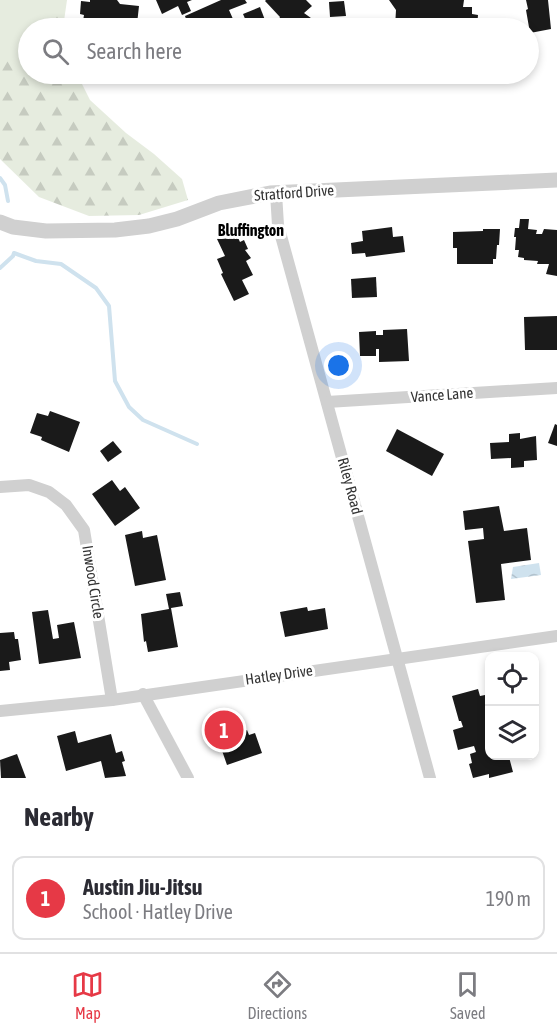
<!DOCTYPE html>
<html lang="en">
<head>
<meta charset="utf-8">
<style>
	body { margin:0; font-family:"Asap Condensed",sans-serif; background:#f2f2f3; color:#2b2b33 }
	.controls { position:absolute; right:18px; bottom:18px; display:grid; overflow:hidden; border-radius:12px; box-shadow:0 3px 9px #0003 }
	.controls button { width:54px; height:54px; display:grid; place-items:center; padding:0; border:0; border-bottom:2px solid #e1e1e2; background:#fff; color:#2b2b33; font:30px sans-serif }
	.you { position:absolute; left:339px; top:366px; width:21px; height:21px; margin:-15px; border:4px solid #fff; border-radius:50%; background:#1a73e8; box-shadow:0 0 0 9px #1a73e833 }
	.badge { display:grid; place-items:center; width:39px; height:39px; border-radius:50%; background:#e63946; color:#fff; font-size:20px; font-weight:700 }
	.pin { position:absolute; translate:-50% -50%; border:3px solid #fff; box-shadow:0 2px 6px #0006 }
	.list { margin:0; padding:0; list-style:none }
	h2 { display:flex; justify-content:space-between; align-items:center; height:78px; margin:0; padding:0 24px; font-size:26px }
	h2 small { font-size:20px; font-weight:400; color:#7c7c81 }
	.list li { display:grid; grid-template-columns:39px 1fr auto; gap:18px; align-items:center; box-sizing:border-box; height:84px; margin:0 12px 12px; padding:0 12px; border:2px solid #e1e1e2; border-radius:12px }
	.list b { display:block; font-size:22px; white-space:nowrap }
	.list p { margin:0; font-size:20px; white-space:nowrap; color:#7c7c81 }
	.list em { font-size:20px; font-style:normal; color:#7c7c81 }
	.icon { flex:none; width:33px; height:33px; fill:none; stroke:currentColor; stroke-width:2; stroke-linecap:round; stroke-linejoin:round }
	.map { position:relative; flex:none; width:557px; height:778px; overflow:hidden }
	.search { position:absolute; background:#fff; box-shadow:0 3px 9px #0003; left:18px; right:18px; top:18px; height:66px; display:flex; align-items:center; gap:15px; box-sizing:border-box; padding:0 21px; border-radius:33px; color:#7c7c81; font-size:22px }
	.sheet { height:174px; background:#fff }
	nav { display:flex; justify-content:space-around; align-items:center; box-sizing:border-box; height:84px; border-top:2px solid #e1e1e2; background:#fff; font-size:16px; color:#7c7c81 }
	nav a { display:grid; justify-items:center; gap:3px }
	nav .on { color:#e63946 }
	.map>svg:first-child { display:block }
	.forest { fill:url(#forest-firs) }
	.green { fill:#e6ecdf }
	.water { fill:url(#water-waves) }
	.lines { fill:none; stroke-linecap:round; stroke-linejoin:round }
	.stream { stroke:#cfe2ee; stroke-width:4 }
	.building { fill:#1a1a1a }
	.minor { stroke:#d0d0d0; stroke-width:12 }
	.tertiary { stroke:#d0d0d0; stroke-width:15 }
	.labels { text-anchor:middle; stroke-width:6; stroke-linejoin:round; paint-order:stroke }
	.street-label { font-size:15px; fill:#333; stroke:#fff }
	.neighbourhood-label { font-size:16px; font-weight:bold; fill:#000; stroke:#fff }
</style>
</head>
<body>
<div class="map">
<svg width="557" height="778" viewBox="0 0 557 778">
	<defs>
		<pattern id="forest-firs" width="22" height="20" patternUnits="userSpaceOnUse" patternTransform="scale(1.5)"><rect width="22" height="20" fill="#e6ecdf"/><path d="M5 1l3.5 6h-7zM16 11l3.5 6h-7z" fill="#c6cbc0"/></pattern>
		<pattern id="water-waves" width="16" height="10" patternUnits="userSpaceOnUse" patternTransform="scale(1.5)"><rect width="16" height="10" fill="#cfe2ee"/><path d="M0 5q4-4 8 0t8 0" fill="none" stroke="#b2c2cd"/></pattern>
	</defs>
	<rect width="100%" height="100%" fill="#fff"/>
	<!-- forest -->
	<polygon class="forest" points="0,0 67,0 63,28 28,28 28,74 77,74 90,100 126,133 154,154 182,179 188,200 139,215 89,216 39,197 0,159"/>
	<!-- green -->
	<polygon class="green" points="0,0 67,0 39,28 28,28 28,39 0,66"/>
	<!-- water -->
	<polygon class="water" points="539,563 541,575 511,579 513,567"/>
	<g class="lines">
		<!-- stream -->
		<g class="stream">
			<polyline points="0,178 5,185 8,201"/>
			<polyline points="0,268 13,256 14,253 36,261 61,264 96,288 109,306 115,381 129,407 143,420 197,444"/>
		</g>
	</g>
	<!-- building -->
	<g class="building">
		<polygon points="90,0 117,0 120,4 139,6 137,24 133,23 136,28 122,28 120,26 109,25 108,28 95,26 94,28 82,27 84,15 80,14 81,1 90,2"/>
		<polygon points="156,0 192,0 187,2 191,11 182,15 178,6 162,14"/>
		<polygon points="221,0 245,0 247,3 229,10 233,19 212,28 203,28 201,24 186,28 183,21 186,19 185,16"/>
		<polygon points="266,0 306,0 312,6 304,13 322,26 320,28 284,28 286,27 279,19 280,17 265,1"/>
		<polygon points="389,0 464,0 463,7 472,7 472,14 478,15 477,28 462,28 463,24 449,24 449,28 435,27 435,24 419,23 418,28 395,27 396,10"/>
		<polygon points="526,0 548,0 551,29 530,33 526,10 528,9"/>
		<polygon points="344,1 346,16 330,17 329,2"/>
		<polygon points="260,7 268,28 249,28 243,14"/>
		<polygon points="520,219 529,219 528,229 537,230 536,234 542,234 544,229 557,230 557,276 546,274 549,264 537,264 538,261 524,260 524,258 518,257 519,250 515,250 516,237 514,237 515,228 519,228"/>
		<polygon points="392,227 393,237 403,236 405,252 366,257 365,253 352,254 351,243 363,241 362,231"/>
		<polygon points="483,229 500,229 499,245 497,245 496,259 493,259 493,264 457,264 457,248 453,248 453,232 483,231"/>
		<polygon points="235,231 240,242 244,240 248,249 245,250 251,258 246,261 253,275 242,280 249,294 234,301 221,274 223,273 217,259 225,256 217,239"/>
		<polygon points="376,277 377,297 352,298 351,279"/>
		<polygon points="557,316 557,350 525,350 524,317"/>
		<polygon points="407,329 409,361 379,362 379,349 376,349 376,356 360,356 359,332 376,331 376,335 383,335 383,330"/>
		<polygon points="50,411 80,422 69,452 41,440 42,437 30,433 37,413 48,416"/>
		<polygon points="555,424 557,425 557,446 548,443"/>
		<polygon points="397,429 444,454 432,476 386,451"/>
		<polygon points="520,433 520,439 536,436 537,460 524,461 524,467 511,468 511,458 491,459 490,443 509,442 509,434"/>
		<polygon points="113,441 122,452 108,462 100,451"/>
		<polygon points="112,480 120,491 125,487 140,508 115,526 92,494"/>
		<polygon points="499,506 504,531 527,528 531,560 501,564 505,600 476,603 468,541 484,539 483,528 465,530 463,511"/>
		<polygon points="142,531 143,538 157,535 166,580 135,586 125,535"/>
		<polygon points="180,592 183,606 171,608 178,647 148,652 146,641 144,642 141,614 169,609 166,594"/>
		<polygon points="307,607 308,611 325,608 328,629 285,637 280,612"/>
		<polygon points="48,610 53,639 59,638 57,625 74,622 81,658 39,664 32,612"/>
		<polygon points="14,632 15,639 18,639 21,660 9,662 10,670 0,671 0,633"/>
		<polygon points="478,689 480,696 490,694 490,756 509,757 513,772 489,778 489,774 473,778 469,764 472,763 470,754 476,752 474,746 458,750 453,730 463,727 461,721 459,721 452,696"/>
		<polygon points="235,718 238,726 237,729 239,728 241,732 247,730 249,735 255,733 262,753 227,765 218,739 225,737 221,723"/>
		<polygon points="75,731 78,743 111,734 116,753 122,751 125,761 122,762 126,776 105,778 101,761 66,771 57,736"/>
		<polygon points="17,754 26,778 1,778 0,760"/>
	</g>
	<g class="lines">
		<!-- minor -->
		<g class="minor">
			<polyline points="276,193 278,225 430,778"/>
			<polyline points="327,402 557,388"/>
			<polyline points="0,487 29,485 49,492 66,505 84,530 112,700"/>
			<polyline points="143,694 188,778"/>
			<polyline points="0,711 112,700 557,636"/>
		</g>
		<!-- tertiary -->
		<polyline class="tertiary" points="0,222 13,227 46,231 115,230 149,226 177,219 219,203 270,193 557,180"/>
	</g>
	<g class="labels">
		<!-- street labels -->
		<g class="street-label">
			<text transform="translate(294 193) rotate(-4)" y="5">Stratford Drive</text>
			<text transform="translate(442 395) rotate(-4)" y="5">Vance Lane</text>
			<text transform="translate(350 486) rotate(75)" y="5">Riley Road</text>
			<text transform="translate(93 582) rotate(81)" y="5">Inwood Circle</text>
			<text transform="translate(279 675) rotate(-8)" y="5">Hatley Drive</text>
		</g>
		<!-- neighbourhood labels -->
		<g class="neighbourhood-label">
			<text x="251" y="236">Bluffington</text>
		</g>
	</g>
</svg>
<div class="controls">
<button><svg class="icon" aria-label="locate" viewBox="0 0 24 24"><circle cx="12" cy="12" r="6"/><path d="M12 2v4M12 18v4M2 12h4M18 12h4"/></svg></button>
<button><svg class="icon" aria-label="layers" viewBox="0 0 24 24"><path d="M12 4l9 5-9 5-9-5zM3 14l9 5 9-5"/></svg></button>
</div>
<div class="you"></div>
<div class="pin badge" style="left:224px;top:730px">1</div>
<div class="search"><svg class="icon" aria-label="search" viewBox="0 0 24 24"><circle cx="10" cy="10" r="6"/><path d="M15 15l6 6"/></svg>Search here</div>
</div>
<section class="sheet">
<h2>Nearby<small></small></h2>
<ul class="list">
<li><span class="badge">1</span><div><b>Austin Jiu-Jitsu</b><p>School · Hatley Drive</p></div><em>190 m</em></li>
</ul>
</section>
<nav>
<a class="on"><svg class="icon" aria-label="map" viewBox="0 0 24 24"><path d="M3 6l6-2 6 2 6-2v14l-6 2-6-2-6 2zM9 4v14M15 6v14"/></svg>Map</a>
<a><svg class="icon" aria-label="directions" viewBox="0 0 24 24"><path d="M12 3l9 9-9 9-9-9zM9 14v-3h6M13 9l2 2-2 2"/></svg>Directions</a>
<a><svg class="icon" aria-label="saved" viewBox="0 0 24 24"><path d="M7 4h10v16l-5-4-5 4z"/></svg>Saved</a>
</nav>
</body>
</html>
